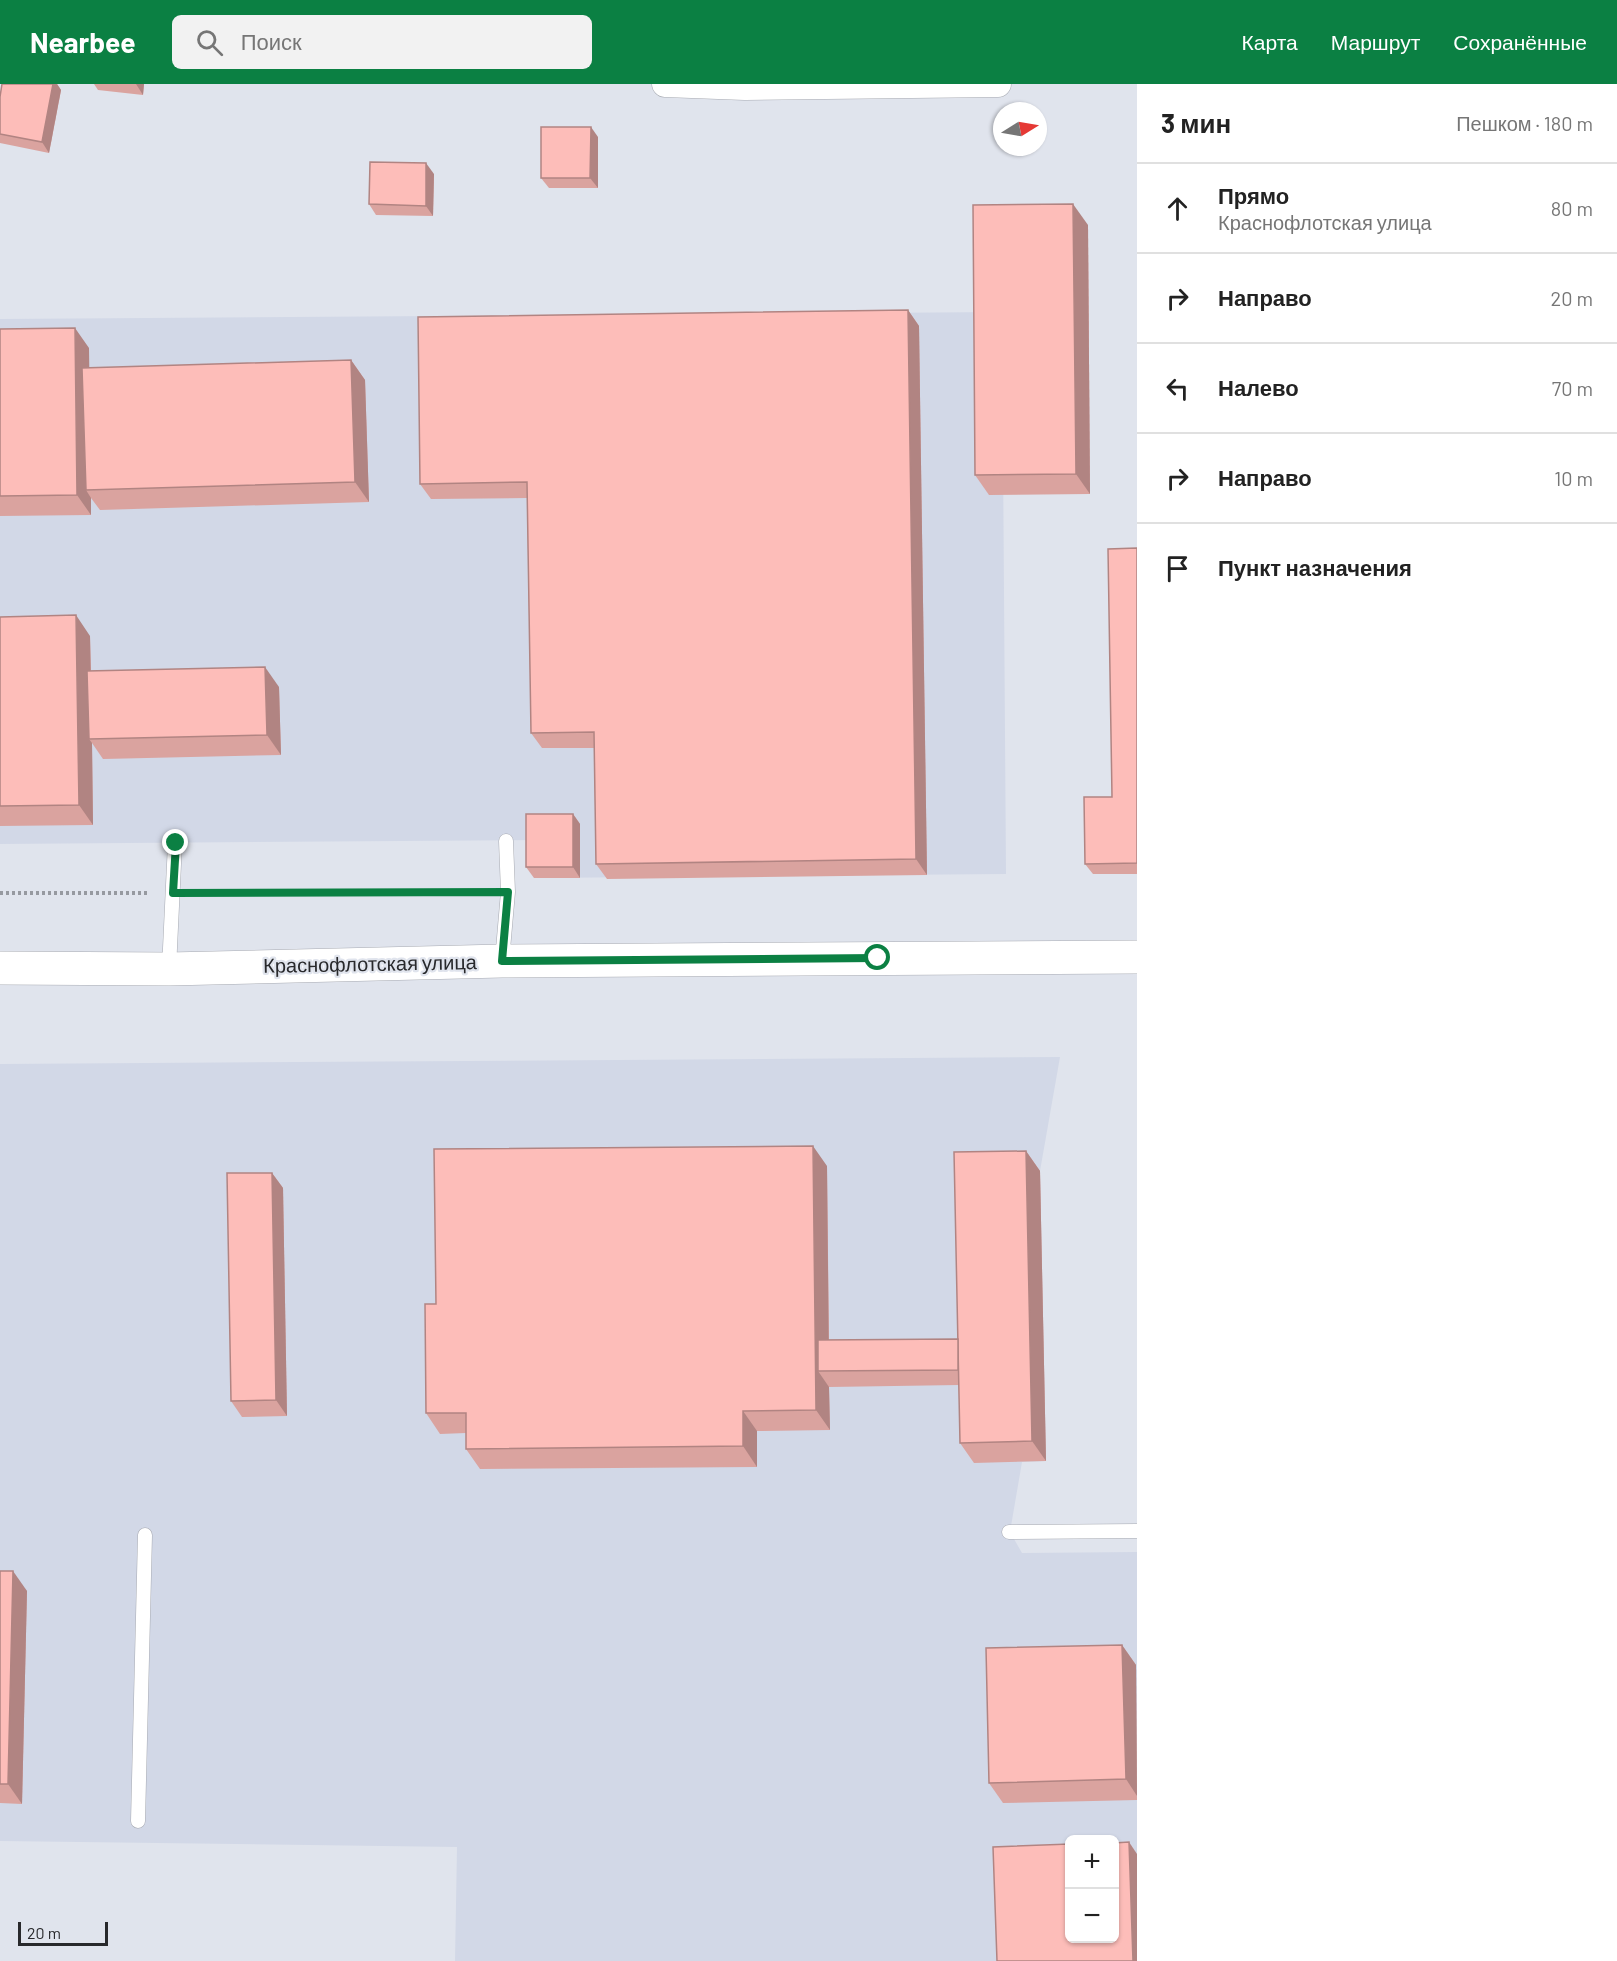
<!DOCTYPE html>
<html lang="ru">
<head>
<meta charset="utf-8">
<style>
	body { margin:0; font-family:Barlow,sans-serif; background:#f2f2f2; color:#222 }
	.controls { position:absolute; right:18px; bottom:18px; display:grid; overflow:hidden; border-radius:9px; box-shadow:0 2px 4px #0004 }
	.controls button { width:54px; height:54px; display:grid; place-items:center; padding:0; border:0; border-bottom:2px solid #e0e0e0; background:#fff; color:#222; font:30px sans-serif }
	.compass { position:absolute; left:993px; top:18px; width:54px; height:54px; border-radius:50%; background:#fff; box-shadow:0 2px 4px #0004; rotate:79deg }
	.scale { position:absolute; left:18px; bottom:15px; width:90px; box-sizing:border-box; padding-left:6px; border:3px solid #28292c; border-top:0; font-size:16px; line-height:21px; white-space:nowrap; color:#28292c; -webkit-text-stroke:4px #e0e4ed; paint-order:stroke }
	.stop { position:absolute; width:18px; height:18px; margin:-14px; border:4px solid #0b8043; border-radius:50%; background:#fff }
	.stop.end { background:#0b8043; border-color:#fff; box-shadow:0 2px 6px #0008 }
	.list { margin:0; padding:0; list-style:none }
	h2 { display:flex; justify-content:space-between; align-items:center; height:78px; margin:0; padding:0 24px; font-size:26px }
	h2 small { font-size:20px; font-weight:400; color:#767676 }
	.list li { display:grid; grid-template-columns:39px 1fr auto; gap:18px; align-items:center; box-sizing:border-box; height:90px; padding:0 24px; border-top:2px solid #e0e0e0 }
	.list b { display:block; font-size:22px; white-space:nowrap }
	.list p { margin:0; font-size:20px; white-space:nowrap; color:#767676 }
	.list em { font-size:20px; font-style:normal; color:#767676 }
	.icon { flex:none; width:33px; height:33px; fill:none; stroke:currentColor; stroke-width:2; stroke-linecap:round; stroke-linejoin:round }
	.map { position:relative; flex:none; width:1137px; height:1877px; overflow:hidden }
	header { display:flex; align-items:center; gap:36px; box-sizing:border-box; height:84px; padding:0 30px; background:#0b8043; color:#fff }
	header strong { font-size:28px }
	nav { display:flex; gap:33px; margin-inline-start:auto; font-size:21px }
	.search { width:420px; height:54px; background:#f2f2f2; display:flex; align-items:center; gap:15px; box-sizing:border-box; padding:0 21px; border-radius:9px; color:#767676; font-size:22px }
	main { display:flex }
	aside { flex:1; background:#fff }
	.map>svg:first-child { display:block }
	.built { fill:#d2d8e7; fill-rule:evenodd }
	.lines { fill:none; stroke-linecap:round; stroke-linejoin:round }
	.lane-casing { stroke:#a7aab2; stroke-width:15 }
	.street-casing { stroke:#a7aab2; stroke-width:27 }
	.secondary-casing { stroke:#a7aab2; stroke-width:34 }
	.path { stroke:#9699a0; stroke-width:4; stroke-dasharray:3 3; stroke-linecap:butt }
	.lane { stroke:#fff; stroke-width:14 }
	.street { stroke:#fff; stroke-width:26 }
	.secondary { stroke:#fff; stroke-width:33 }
	.wall { fill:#daa39f }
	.shaded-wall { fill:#b18482 }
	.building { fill:#fdbdb9; stroke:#b18482; stroke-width:1.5 }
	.route { stroke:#0b8043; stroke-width:8 }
	.labels { text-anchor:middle; stroke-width:4.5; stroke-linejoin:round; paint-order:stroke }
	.street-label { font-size:20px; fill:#28292c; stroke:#e0e4ed }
</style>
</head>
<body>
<header>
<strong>Nearbee</strong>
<div class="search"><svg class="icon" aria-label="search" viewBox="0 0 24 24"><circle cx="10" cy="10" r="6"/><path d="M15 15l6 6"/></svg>Поиск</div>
<nav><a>Карта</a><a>Маршрут</a><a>Сохранённые</a></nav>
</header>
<main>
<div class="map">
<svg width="1137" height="1877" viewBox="0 0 1137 1877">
	<rect width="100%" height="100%" fill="#e0e4ed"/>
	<!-- built -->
	<g class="built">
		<polygon points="1002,228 1006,790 538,794 538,756 0,760 0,235"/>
		<path d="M1060,973L1040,1087L1046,1377L1022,1378L1010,1448L1022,1469L1137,1468V1877H455L457,1763L0,1757V980ZM1070,1756H1114V1854H1070Z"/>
	</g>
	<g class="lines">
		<defs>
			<g id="lane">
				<polyline points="502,877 508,808 506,757"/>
				<polyline points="169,885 175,759"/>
				<polyline points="1009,1448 1137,1447"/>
				<polyline points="138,1737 145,1451"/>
			</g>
			<polyline id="street" points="665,0 745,3 998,0"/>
			<polyline id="secondary" points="0,884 169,885 502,877 1137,873"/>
		</defs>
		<!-- lane casing -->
		<use href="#lane" class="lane-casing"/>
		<!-- street casing -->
		<use href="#street" class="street-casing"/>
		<!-- secondary casing -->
		<use href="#secondary" class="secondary-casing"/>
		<!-- path -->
		<g class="path">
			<polyline points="0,809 150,809"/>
			<polyline points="194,809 486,808"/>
		</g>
		<!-- lane -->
		<use href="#lane" class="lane"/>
		<!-- street -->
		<use href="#street" class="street"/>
		<!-- secondary -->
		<use href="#secondary" class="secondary"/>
	</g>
	<!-- wall -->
	<g class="wall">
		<polygon points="2,0 57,0 61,6 49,69 0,59 0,13"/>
		<polygon points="94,0 144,0 143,11 98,6"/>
		<polygon points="598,53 598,104 549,104 541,94"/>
		<polygon points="434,90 433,132 376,131 369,120"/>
		<polygon points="1088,141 1090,410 989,411 975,391"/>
		<polygon points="908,226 919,242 927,791 607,795 596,780 594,664 542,664 531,649 527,414 431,415 420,400"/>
		<polygon points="0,245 89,264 89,284 351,276 365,296 369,418 100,426 91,414 91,431 0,432"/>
		<polygon points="1137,464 1137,790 1093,790 1085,780 1112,713"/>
		<polygon points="0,533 90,552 91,587 279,603 281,671 103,675 92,659 93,741 0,742"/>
		<polygon points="573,730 580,740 580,794 534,794 526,783"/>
		<polygon points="1026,1067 1040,1087 1046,1377 974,1379 960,1359 959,1301 829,1303 830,1346 757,1347 757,1383 480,1385 466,1365 466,1349 440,1350 426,1329 436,1220 827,1082 829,1256 958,1255"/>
		<polygon points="272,1089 283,1104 287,1332 242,1333 231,1317"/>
		<polygon points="0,1487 27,1507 22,1720 0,1719"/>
		<polygon points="1122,1561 1136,1581 1137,1716 1003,1719 989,1699"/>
	</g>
	<!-- shaded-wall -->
	<g class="shaded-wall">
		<polygon points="53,0 57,0 61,6 49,69 42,58"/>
		<polygon points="136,0 144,0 143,11"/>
		<polygon points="591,43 598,53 598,104 590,94"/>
		<polygon points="426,79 434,90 433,132 426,122"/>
		<polygon points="1073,120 1088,141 1090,410 1076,390"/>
		<polygon points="908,226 919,242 927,791 916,775"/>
		<polygon points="75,244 89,264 91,406 86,406 91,414 91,431 77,411"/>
		<polygon points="351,276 365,296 369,418 355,398"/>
		<polygon points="76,531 90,552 92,655 89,655 92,659 93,741 79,721"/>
		<polygon points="265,583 279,603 281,671 267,651"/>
		<polygon points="573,730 580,740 580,794 573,783"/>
		<polygon points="813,1062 827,1082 829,1287 818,1287 829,1303 830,1346 816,1326"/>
		<polygon points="1026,1067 1040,1087 1046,1377 1032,1357"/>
		<polygon points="272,1089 283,1104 287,1332 276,1316"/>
		<polygon points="743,1327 757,1347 757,1383 743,1362"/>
		<polygon points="13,1487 27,1507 22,1720 8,1700"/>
		<polygon points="1122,1561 1136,1581 1137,1712 1126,1695"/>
		<polygon points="1129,1758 1137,1770 1137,1877 1133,1877"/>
	</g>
	<!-- building -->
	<g class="building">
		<polygon points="2,0 53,0 42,58 0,50 0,13"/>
		<polygon points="541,43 591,43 590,94 541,94"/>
		<polygon points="370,78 426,79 426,122 369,120"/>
		<polygon points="1073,120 1076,390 975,391 973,121"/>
		<polygon points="908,226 916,775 596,780 594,648 531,649 527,398 420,400 418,233"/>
		<polygon points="75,244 77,411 0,412 0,245"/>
		<polygon points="351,276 355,398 86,406 82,284"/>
		<polygon points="1137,464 1137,779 1085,780 1084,713 1112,713 1108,465"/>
		<polygon points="76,531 79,721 0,722 0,533"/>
		<polygon points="265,583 267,651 89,655 87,587"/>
		<rect x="526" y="730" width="47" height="53"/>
		<polygon points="813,1062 816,1326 743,1327 743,1362 466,1365 466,1329 426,1329 425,1220 436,1220 434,1065"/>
		<polygon points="1026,1067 1032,1357 960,1359 954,1068"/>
		<polygon points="227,1089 272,1089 276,1316 231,1317"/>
		<polygon points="958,1255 958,1286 818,1287 818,1256"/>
		<polygon points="0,1487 13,1487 8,1700 0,1700"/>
		<polygon points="1122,1561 1126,1695 989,1699 986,1564"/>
		<polygon points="1129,1758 1133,1877 997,1877 993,1763 1070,1760 1070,1854 1114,1854 1114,1759"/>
	</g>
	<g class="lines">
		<!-- route -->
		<polyline class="route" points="176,759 173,809 508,808 502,877 878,874"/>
	</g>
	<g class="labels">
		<!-- street labels -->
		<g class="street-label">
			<text transform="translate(370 880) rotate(-1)" y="7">Краснофлотская улица</text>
		</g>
	</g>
</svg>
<div class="controls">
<button>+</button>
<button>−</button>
</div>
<svg class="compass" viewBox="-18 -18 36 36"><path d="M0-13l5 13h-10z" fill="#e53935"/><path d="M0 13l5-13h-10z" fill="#767676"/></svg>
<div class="scale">20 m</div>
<div class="stop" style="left:878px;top:874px"></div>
<div class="stop end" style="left:176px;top:759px"></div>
</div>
<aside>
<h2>3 мин<small>Пешком · 180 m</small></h2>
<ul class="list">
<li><svg class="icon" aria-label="ahead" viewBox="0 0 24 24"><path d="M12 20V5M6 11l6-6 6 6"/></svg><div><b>Прямо</b><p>Краснофлотская улица</p></div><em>80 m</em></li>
<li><svg class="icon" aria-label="right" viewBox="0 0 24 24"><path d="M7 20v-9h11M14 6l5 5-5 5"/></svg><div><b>Направо</b></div><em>20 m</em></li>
<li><svg class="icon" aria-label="left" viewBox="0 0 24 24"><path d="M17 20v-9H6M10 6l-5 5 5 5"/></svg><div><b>Налево</b></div><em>70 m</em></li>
<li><svg class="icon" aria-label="right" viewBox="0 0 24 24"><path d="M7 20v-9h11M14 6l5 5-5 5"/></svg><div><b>Направо</b></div><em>10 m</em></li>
<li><svg class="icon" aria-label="arrive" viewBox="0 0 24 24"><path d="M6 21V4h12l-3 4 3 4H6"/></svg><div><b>Пункт назначения</b></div></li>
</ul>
</aside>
</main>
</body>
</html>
